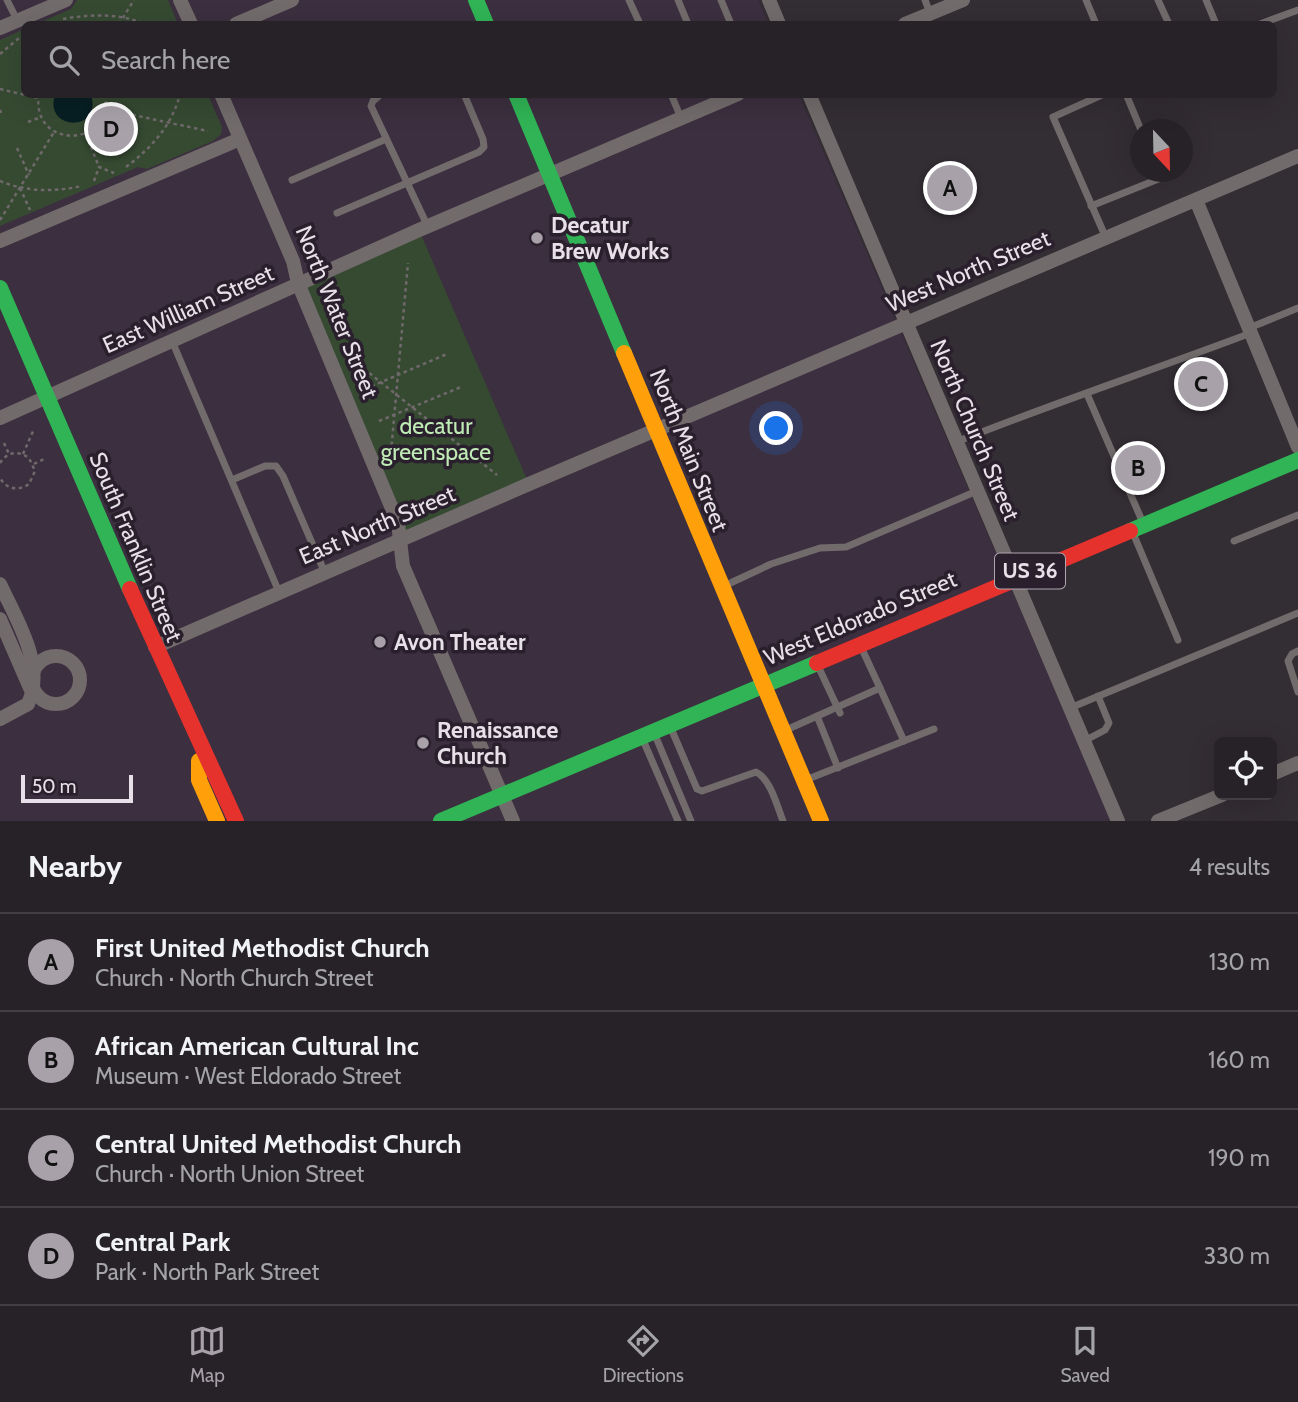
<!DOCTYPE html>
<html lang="en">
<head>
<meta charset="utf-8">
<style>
	body { margin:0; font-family:Cabin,sans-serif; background:#322f33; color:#f1f3f6 }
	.controls { position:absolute; right:21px; bottom:21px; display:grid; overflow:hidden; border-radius:10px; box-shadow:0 7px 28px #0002 }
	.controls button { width:63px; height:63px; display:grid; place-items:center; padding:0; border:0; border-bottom:2px solid #423f44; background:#262227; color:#f1f3f6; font:35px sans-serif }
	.compass { position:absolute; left:1130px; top:119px; width:63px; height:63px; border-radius:50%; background:#262227; box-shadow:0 7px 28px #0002; rotate:158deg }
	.scale { position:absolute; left:21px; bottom:18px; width:112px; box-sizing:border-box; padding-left:7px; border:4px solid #e7e0e9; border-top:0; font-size:19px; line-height:24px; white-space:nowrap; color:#e7e0e9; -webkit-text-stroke:5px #2a202d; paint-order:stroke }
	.you { position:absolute; left:777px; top:429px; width:24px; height:24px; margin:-18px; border:5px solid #fff; border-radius:50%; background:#1a73e8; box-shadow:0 0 0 10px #1a73e833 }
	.badge { display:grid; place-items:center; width:46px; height:46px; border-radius:50%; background:#a8a1aa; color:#111; font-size:23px; font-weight:700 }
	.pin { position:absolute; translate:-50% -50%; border:4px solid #fff; box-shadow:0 2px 7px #0006 }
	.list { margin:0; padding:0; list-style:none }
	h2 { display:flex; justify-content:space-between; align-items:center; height:91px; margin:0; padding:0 28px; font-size:30px }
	h2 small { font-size:23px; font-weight:400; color:#a4a4a7 }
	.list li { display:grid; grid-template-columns:46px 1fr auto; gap:21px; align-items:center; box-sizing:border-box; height:98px; padding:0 28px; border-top:2px solid #423f44 }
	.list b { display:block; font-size:26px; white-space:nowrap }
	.list p { margin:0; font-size:23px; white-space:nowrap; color:#a4a4a7 }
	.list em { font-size:23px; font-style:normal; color:#a4a4a7 }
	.icon { flex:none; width:38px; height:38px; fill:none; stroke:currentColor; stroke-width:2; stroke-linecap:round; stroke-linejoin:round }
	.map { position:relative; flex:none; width:1298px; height:821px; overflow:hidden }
	.search { position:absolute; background:#262227; box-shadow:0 7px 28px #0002; left:21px; right:21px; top:21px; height:77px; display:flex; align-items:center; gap:18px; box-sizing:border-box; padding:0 24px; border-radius:10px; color:#a4a4a7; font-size:26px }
	.sheet { height:483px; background:#262227 }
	nav { display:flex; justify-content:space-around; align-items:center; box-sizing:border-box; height:98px; border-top:2px solid #423f44; background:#262227; font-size:19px; color:#a4a4a7 }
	nav a { display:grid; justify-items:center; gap:4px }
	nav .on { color:#a8a1aa }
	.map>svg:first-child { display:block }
	.built { fill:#3c2f3f }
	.green { fill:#364a32 }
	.water { fill:#071f23 }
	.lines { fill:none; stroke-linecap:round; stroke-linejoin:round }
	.path { stroke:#6f696b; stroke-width:2.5; stroke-dasharray:3.5 3.5; stroke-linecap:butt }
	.lane { stroke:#726b6b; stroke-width:7 }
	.street { stroke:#726b6b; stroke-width:14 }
	.fast { stroke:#30b455; stroke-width:16 }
	.slow { stroke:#ff9f0a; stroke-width:16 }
	.jam { stroke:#e5322d; stroke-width:16 }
	.poi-dot { fill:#a8a1aa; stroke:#2a202d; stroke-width:2.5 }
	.labels { text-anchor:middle; stroke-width:7; stroke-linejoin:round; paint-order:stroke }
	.shield { fill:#2a202d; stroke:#aea6b1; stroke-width:2 }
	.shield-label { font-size:21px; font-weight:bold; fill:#e7e0e9 }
	.poi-label { font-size:23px; font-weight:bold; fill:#e7e0e9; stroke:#2a202d; text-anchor:start }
	.street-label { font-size:23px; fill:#e7e0e9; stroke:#2a202d }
	.park-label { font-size:23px; fill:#bfebb5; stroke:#2a202d }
</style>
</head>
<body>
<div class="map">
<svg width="1298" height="821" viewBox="0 0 1298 821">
	<rect width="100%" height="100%" fill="#332d34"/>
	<!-- built -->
	<polygon class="built" points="0,0 758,0 769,24 24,24 24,94 799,95 1111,821 0,821"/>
	<!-- green -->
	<g class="green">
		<polygon points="77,0 168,0 178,24 36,24 71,9"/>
		<polygon points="24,29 24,94 208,95 222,127 221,134 213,141 147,169 138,167 0,226 0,40"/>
		<polygon points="419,230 529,484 400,540 298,284"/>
	</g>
	<!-- water -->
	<path class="water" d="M55,94L91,95C103,132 43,132 55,94Z"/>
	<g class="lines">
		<!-- path -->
		<g class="path">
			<path d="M63,19C91,14 119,13 145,24"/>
			<polyline points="119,24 134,0"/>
			<polyline points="0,54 19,38"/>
			<polyline points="0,89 38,98"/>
			<path d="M39,94C30,150 114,149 105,94"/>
			<polyline points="105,109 208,131"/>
			<polyline points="0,110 1,113"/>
			<polyline points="28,122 41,117"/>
			<polyline points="86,134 99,167"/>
			<polyline points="17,148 29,175"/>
			<path d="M126,167C151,148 172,126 180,94"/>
			<path d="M0,181C26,192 55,192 82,186"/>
			<polyline points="94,181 99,167 114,173"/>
			<polyline points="20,188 30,210"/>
			<polyline points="0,220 54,132"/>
			<polyline points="353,360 497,475"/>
			<polyline points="365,389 447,354"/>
			<polyline points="379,421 461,387"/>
			<polyline points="4,443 9,454"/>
			<polyline points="391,452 408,263"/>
			<polyline points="23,454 34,429"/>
			<path d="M0,463C7,452 18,450 29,458L35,471L29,484C19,491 7,490 0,478"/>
			<polyline points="34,464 46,458"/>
		</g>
		<!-- lane -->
		<g class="lane">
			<polyline points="7,0 17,20"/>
			<polyline points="629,0 640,24"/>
			<polyline points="678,0 688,24"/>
			<polyline points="721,0 731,24"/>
			<polyline points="925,0 930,13"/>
			<polyline points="1086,0 1096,24"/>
			<polyline points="1158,0 1169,24"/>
			<polyline points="1206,0 1216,24"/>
			<polyline points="1260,24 1298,10"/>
			<polyline points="381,94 373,101 371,106 428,227"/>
			<polyline points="671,94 681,118"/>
			<polyline points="1104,94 1053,117 1106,238"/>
			<polyline points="1126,94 1141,130"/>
			<polyline points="292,180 386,139"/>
			<polyline points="1091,206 1161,178 1158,172"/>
			<polyline points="337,213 479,152 484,147 483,139 464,94"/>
			<polyline points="1249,328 1298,308"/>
			<polyline points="172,341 279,592"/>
			<polyline points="1087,394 1143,523"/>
			<path d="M956,442C1054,403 1153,370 1251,333"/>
			<polyline points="232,480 265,466 276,466 283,476 325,573"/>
			<polyline points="1133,533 1178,640"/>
			<polyline points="1234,541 1298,515"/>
			<polyline points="724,586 771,564 820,548 846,547 977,491"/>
			<polyline points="1298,651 1292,654 1288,661 1298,692"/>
			<polyline points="818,666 840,713"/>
			<polyline points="880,688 904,741"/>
			<polyline points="1070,708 1298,613"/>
			<polyline points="817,716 838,768"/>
			<path d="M670,726L697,789L702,791L756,772C771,780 777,806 783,821"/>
			<polyline points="786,730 880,688 862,649"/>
			<polyline points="655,735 691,821"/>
			<polyline points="643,740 678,821"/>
			<polyline points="1084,741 1105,730 1109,723 1098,696"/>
			<polyline points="808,779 934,729"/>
		</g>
		<!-- street -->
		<g class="street">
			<polyline points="180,0 191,24"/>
			<polyline points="769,0 779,24"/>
			<polyline points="236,24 292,0"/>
			<polyline points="905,24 963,0"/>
			<polyline points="0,28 66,0"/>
			<polyline points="221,94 293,261 298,283 398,523 403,566 513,821"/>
			<polyline points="809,94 1118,821"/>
			<polyline points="1196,200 1298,447"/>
			<polyline points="0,241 240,139"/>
			<polyline points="0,418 419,230 738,94"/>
			<path d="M0,584C16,619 46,665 28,704L0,719"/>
			<polyline points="0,619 30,688"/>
			<polyline points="155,647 529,484 1298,156"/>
			<circle cx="56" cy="680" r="24"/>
			<polyline points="1272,774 1298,763"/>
			<polyline points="1158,821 1222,795"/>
		</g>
		<!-- fast -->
		<g class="fast">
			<polyline points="476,0 486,24"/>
			<polyline points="516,94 624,353"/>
			<polyline points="0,288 130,589"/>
			<polyline points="1130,531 1298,460"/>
			<polyline points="441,821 817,663"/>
		</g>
		<!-- slow -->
		<g class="slow">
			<polyline points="624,353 821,821"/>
			<polyline points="199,761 199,780 217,821"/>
		</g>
		<!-- jam -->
		<g class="jam">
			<polyline points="130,589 236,821"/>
			<polyline points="817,663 1130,531"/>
		</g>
	</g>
	<!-- markers -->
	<g class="poi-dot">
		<circle cx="537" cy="238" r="7"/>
		<circle cx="380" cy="642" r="7"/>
		<circle cx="423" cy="743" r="7"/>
	</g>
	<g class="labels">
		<!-- shield labels -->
		<rect class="shield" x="995" y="553.5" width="70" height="35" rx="5"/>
		<g class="shield-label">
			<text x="1030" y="578">US 36</text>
		</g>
		<!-- poi labels -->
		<g class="poi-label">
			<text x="551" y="233">Decatur<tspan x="551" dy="26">Brew Works</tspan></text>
			<text x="394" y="650">Avon Theater</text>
			<text x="437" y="738">Renaissance<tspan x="437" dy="26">Church</tspan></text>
		</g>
		<!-- street labels -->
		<g class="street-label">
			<text transform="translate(968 271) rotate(-23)" y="8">West North Street</text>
			<text transform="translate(188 309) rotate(-24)" y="8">East William Street</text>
			<text transform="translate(337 312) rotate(68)" y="8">North Water Street</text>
			<text transform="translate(975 430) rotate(67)" y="8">North Church Street</text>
			<text transform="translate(689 450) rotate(68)" y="8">North Main Street</text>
			<text transform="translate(377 525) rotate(-23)" y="8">East North Street</text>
			<text transform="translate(136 547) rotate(67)" y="8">South Franklin Street</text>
			<text transform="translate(860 618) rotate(-23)" y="8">West Eldorado Street</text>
		</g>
		<!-- park labels -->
		<g class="park-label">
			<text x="436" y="434">decatur<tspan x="436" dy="26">greenspace</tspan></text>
		</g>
	</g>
</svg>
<div class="controls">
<button><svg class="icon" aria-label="locate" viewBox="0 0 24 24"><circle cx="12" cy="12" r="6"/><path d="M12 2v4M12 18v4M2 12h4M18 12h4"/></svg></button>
</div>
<svg class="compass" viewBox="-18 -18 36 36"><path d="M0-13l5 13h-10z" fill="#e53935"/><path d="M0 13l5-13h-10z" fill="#a4a4a7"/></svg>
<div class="scale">50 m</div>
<div class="you"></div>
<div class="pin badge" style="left:950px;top:188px">A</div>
<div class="pin badge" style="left:1138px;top:468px">B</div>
<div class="pin badge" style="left:1201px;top:384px">C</div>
<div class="pin badge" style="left:111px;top:129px">D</div>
<div class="search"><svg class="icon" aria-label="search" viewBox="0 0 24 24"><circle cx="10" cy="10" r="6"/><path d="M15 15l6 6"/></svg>Search here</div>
</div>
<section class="sheet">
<h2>Nearby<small>4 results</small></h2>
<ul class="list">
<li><span class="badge">A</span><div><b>First United Methodist Church</b><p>Church · North Church Street</p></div><em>130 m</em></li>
<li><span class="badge">B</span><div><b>African American Cultural Inc</b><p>Museum · West Eldorado Street</p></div><em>160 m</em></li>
<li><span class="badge">C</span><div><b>Central United Methodist Church</b><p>Church · North Union Street</p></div><em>190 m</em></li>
<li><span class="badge">D</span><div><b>Central Park</b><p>Park · North Park Street</p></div><em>330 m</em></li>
</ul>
</section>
<nav>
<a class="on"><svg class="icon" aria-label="map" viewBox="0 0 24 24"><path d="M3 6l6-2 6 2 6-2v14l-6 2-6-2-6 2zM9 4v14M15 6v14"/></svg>Map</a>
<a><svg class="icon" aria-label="directions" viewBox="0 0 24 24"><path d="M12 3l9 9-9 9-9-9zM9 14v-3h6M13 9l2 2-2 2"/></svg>Directions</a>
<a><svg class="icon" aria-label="saved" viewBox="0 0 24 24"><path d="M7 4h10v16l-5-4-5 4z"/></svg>Saved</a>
</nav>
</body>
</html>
